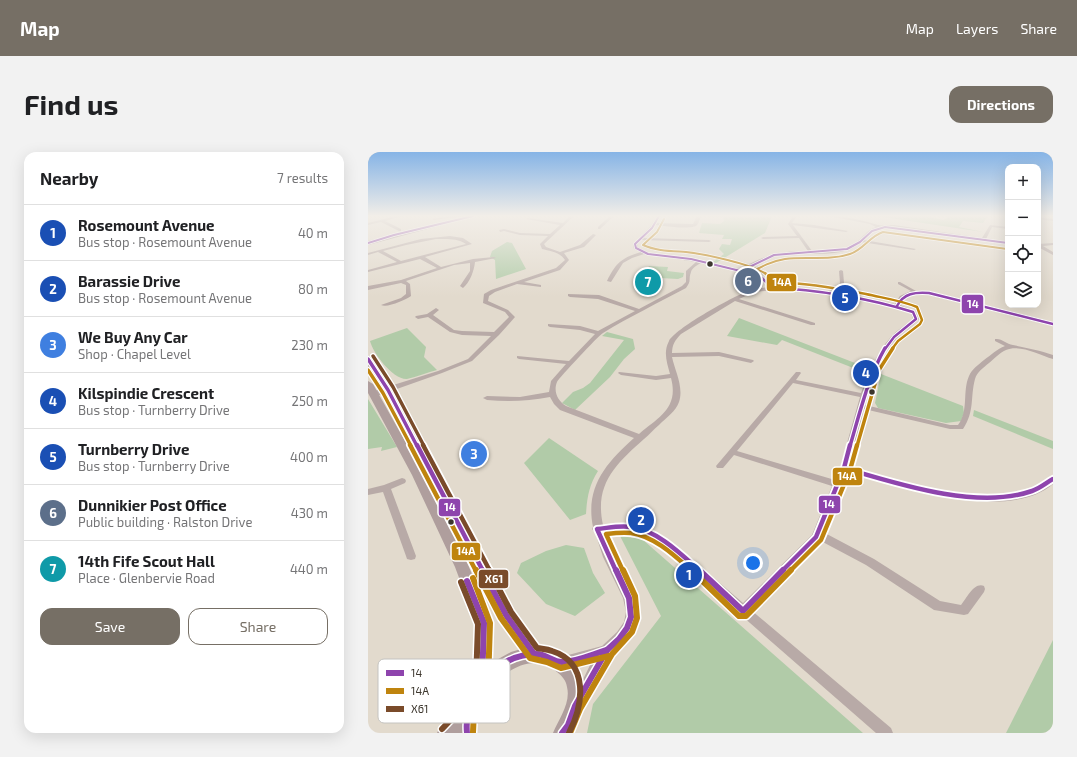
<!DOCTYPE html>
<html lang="en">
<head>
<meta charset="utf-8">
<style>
	body { margin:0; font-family:"Exo 2",sans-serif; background:#f2f2f2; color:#202124 }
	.controls { position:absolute; right:12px; top:12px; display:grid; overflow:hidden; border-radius:8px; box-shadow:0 4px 16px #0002 }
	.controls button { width:36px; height:36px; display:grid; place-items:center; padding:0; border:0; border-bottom:1px solid #e0e0e0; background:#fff; color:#202124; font:20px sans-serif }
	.you { position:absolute; left:385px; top:411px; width:14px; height:14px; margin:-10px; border:3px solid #fff; border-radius:50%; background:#1a73e8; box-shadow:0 0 0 6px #1a73e833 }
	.badge { display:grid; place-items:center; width:26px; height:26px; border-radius:50%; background:#766f65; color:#fff; font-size:13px; font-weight:700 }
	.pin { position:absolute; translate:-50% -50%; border:2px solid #fff; box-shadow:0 1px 4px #0006 }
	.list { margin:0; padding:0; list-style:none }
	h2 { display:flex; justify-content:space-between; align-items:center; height:52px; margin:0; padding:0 16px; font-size:17px }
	h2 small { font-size:13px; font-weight:400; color:#757577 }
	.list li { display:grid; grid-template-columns:26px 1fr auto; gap:12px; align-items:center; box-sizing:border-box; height:56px; padding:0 16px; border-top:1px solid #e0e0e0 }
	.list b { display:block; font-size:15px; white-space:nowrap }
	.list p { margin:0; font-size:13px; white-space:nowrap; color:#757577 }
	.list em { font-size:13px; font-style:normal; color:#757577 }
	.actions { display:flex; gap:8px; padding:12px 16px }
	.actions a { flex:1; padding:9px 0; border:1px solid #766f65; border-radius:12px; text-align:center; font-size:14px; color:#766f65 }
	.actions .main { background:#766f65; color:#fff }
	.icon { flex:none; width:22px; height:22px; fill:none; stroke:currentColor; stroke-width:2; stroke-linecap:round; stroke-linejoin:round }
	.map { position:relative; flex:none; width:685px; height:581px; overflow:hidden; border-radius:12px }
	header { display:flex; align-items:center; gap:24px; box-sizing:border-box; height:56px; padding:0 20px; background:#766f65; color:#fff }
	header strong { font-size:19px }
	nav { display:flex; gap:22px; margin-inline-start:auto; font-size:14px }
	.intro { display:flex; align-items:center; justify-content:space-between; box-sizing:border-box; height:96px; padding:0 24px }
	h1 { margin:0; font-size:28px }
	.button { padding:10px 18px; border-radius:12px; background:#766f65; color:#fff; font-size:14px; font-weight:700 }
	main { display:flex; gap:24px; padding:0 24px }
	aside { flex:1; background:#fff; border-radius:12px; box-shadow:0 4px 16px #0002 }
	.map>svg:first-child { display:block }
	.green { fill:#b1cba8 }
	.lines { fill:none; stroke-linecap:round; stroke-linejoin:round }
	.street { fill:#b8aaa7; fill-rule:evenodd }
	.secondary { fill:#af9e9d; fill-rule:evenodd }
	.bus-1-far4-casing { stroke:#fff; stroke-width:3.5 }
	.bus-1-far3-casing { stroke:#fff; stroke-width:4.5 }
	.bus-1-far2-casing { stroke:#fff; stroke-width:6 }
	.bus-1-far1-casing { stroke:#fff; stroke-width:8 }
	.bus-1-casing { stroke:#fff; stroke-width:9 }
	.bus-2-far4-casing { stroke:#fff; stroke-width:3.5 }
	.bus-2-far3-casing { stroke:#fff; stroke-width:4.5 }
	.bus-2-far2-casing { stroke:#fff; stroke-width:6 }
	.bus-2-far1-casing { stroke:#fff; stroke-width:8 }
	.bus-2-casing { stroke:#fff; stroke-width:9 }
	.bus-3-far2-casing { stroke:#fff; stroke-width:6 }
	.bus-3-far1-casing { stroke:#fff; stroke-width:8 }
	.bus-3-casing { stroke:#fff; stroke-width:9 }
	.bus-1-far4 { stroke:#8e44ad; stroke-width:2 }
	.bus-1-far3 { stroke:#8e44ad; stroke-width:2.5 }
	.bus-1-far2 { stroke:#8e44ad; stroke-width:3.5 }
	.bus-1-far1 { stroke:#8e44ad; stroke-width:4.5 }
	.bus-1 { stroke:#8e44ad; stroke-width:6 }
	.bus-2-far4 { stroke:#bf840e; stroke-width:2 }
	.bus-2-far3 { stroke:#bf840e; stroke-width:2.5 }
	.bus-2-far2 { stroke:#bf840e; stroke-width:3.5 }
	.bus-2-far1 { stroke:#bf840e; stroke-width:4.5 }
	.bus-2 { stroke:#bf840e; stroke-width:6 }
	.bus-3-far2 { stroke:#7a4b2a; stroke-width:3.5 }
	.bus-3-far1 { stroke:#7a4b2a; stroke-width:4.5 }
	.bus-3 { stroke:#7a4b2a; stroke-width:6 }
	.bus-dot { fill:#3c362d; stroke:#fff; stroke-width:1.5 }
	.key { fill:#fff; stroke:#c4c3c0; stroke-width:1 }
	.key-label { font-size:11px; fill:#3c362d }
	.line-badge { stroke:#fff; stroke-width:1.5 }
	.badge-label { font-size:11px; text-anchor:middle; font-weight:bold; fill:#fff }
</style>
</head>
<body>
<header>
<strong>Map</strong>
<nav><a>Map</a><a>Layers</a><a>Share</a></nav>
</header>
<div class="intro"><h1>Find us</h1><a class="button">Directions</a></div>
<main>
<aside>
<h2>Nearby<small>7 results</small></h2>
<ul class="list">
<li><span class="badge" style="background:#1a4fb4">1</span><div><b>Rosemount Avenue</b><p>Bus stop · Rosemount Avenue</p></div><em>40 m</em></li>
<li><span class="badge" style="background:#1a4fb4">2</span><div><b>Barassie Drive</b><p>Bus stop · Rosemount Avenue</p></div><em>80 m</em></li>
<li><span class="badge" style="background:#3f7fe0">3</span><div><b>We Buy Any Car</b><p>Shop · Chapel Level</p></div><em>230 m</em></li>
<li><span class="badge" style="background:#1a4fb4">4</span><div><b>Kilspindie Crescent</b><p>Bus stop · Turnberry Drive</p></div><em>250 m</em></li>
<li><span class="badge" style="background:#1a4fb4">5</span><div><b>Turnberry Drive</b><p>Bus stop · Turnberry Drive</p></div><em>400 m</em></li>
<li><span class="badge" style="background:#5c6f8a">6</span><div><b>Dunnikier Post Office</b><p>Public building · Ralston Drive</p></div><em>430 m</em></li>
<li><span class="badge" style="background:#0f9aa8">7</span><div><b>14th Fife Scout Hall</b><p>Place · Glenbervie Road</p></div><em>440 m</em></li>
</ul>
<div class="actions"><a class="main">Save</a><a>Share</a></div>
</aside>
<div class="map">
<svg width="685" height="581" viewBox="0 0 685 581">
	<rect width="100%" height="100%" fill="#e2dacd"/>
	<!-- green -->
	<g class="green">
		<polygon points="338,64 404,64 397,81 348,111 345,110 356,102 351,97 354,92 362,93 364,87 354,87 356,83 331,81 334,71 352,72 356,69 355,65"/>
		<polygon points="508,64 563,64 563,65 575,68 582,64 620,64 615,71 595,69 591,75 615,80"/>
		<polygon points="139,90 144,91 158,117 128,127 127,108 122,105 124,99"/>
		<polygon points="281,114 300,115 299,119 316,121 315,125 310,127 274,125"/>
		<polygon points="371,166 500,216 498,221 414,188 409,193 359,184"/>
		<path d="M39,176L58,195L56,205L69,218C60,220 49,225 39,227C25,228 5,201 2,189Z"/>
		<polygon points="239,180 265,187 267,197 256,207 242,225 207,258 194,251 205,240 215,236 222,231 256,188 234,184"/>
		<polygon points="513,222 595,254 596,261 593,269 578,271 510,256 507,251"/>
		<polygon points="0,247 29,295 13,299 14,295 0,297"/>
		<polygon points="606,258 685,289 685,297 605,264"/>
		<path d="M181,286L230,319C221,333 219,346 218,362L202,368L156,311Z"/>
		<polygon points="252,384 274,387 495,581 219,581 225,552 293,464"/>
		<polygon points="198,393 216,396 225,421 237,441 207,464 178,452 149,421 153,411 178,399"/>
		<polygon points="685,488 685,581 638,581"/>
	</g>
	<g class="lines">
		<!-- street -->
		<g class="street">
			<polygon points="28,64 34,64 17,69 33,77 33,79 31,79 13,70 0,73 0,71"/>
			<polygon points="84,64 95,64 66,68 64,67"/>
			<path d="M202,64H206L176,92L178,95L192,100L212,93L225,82L228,83L216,95L196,101L201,108L192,118L156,130L173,133V135L149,132L127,140L121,144L120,149L140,158L147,165L131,183L104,209L74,221L9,244H3L2,242L3,240L70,219L100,207L123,184L94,183L82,180L60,165L50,167L47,165L48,164L59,162L68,156L71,158L65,163L86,178L94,179L126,180L141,165L137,160L115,151L116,142L123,138L188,116L197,108C192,100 182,99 174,97L172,92L180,84L152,83L136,79L132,80L131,78L136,77L152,81L182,82L192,73L158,67L160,66L195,71Z"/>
			<polygon points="242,64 246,64 232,77 230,77 230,75"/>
			<path d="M289,64H293L289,71L325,72L329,64H333C332,66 331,71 329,73C325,78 295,74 288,73L276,86L341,88L343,89L341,90L273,88L269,92L270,95L281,101L323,106L372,117C396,103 413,99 440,99L431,86L395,87L393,86L395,85L429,84L420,72L425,64H429L424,71L446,73L480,79L478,80L425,73L444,99C458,99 477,100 488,91C495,85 499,78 508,75L502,72L460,64C477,64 494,68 510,73C515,74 521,73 526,73L614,86L622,73L640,75V77L624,75L618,87L640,90V92L526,76C512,74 505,78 496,88L548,97L546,98L493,90C475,108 438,99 415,103C401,105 389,111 377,118L396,125L406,135H427L467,141L472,131L471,119L473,118L475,119L476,131L472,142L527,152L532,144L543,139L530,132V130H532L548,139H561L685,170V174L561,143C549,142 537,141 532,153L547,159L551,167C544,175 534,180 527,188C511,205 503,230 497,253L582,273H590C601,258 594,240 601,224C604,217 610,213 616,208C623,203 629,197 637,194L627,189V187C634,186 638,192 645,193C659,196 671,198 685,203V207C671,203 652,192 638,198C631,201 626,207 621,211C615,216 609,220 607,227C602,246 607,259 595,277H582L496,257L481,314C533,329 604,353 658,338C669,335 677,326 685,324V332C640,371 530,335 479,320L455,380L506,407L572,449L593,453C599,446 606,430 616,434L617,437L616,440L600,462L596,463L566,458L498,413L451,388L383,458L523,576L525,581H508L374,464L371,463L370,460L303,402L283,388L275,383L263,380H236C243,404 258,424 266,447C277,478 252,486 239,507C230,521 224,536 217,551L212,552L207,551L206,546L225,507L193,516L189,514L187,510L189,506L234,494L249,480L256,470L258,460L255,446L235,405L227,380L224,377L225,375C217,335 238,311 266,286L192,258L186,252L182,245C161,249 141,250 119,248L115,246L119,244L152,245L181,240L183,229L198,212L151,207L149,206V204L201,209L227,182L212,178L182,175L180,174V172L212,174L230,179L267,159L230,147L202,145L200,144V142L231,143L271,157L314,134L318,130V119L328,110L276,102L264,106L255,111L243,130L239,129C248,111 253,106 273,100L266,97L265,92L282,75ZM333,111L380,122L392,127L400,135C392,136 384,138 376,141C362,146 307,177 301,189C295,200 299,211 302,222L288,224L251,220L250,221L253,223L288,228L303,226C311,256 291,265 271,282L198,254C190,249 185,240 189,230C191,226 230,184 235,181C261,165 290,151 318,136C324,128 320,128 323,120C324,116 329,113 333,111ZM413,137L440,139L520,154L543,161L545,167C538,173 529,178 523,185C508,201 501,221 493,241L428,228L433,221L432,220H428L348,314L349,316H355L366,303L464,334L444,383L375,451L311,396L290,382L274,375L263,373H235C226,332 248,312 276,287C281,283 286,277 291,273C298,266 308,259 311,250C316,235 307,219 304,205L351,204L383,211L386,209L385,208L351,200L304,201C304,193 307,188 313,182L367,149L443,173H447V171L371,147L387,140ZM425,231L492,245L472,316L467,328L369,299Z"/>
			<polygon points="670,65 685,67 685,69 670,67"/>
			<path d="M82,84L95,86L104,92L57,105L73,115L105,107L126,105L128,106L107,110C106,119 102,130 95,136L92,134L102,119V111L86,113L38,129L42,132L43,144C37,148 20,156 13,153L33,146L38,142V133L33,131L0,138V134L33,128L69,116L52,107L0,120V118L29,110L10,100L0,103V101L53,87ZM68,87C79,87 89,86 98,92L33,109L15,99L38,93Z"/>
			<polygon points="685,91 685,93 675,94 685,100 685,103 670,95 670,92"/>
			<polygon points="34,326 37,327 38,329 37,331 23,337 48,404 47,407 43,408 39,407 38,404 15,340 0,343 0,337 16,333"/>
		</g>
		<!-- secondary -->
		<g class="secondary">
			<polygon points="99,64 108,64 0,93 0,89"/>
			<path d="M0,204L3,205L25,238L143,458L171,496L193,502L207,513L217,535L216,557L204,581H185C191,567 203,551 199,535C198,528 194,524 189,520C166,500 139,517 123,536C118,541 113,547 110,554C107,562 107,572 108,581H69C74,569 87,563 93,552C98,544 99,536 105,529L108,471L87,415L44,323L0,241V229L5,232L56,323L101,415L124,471L123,511L143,500L153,497L133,468L15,238L0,214Z"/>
		</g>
		<defs>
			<g id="bus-1-far4">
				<polyline points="291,64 284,76 267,92 268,96 280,102 323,107 385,122"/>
				<polyline points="0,91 26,83 105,64"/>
				<polyline points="373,119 406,103 479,97 492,90 504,79 517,75 640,91"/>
			</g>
			<g id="bus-1-far3">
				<path d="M382,121L394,126L404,136C447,137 504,147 545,160L548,167L526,185L517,197"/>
				<path d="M529,154C536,141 547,140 561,141L685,172"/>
			</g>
			<g id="bus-1-far2">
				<polyline points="0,207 20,238 49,294"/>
				<path d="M482,294C492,260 500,226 517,196"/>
			</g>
			<g id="bus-1-far1">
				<polyline points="49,293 115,419"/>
				<path d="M476,316C530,332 609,358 664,339C671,337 678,331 685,327"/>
				<path d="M248,419L229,377C240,376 252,373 263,375C289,378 313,402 332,419"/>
				<polyline points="414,419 448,385 476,316 482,293"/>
			</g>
			<g id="bus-1">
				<polyline points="114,418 138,463 166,502"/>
				<polyline points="331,418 375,459 415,418"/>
				<polyline points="99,429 116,471 114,531"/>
				<path d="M99,581C95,543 128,502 168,502C178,502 185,510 194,510C209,510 225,502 239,498"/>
				<polyline points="194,581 200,573 207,554 239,498 251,487 259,476 263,465 261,446 248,418"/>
			</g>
			<g id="bus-2-far4">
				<path d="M296,67L289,80L275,93C288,99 304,99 318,100C336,102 384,112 398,122"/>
				<path d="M380,122C391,116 403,109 417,107C438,104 461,109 482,102C495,98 502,84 515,80L639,97"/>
			</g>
			<g id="bus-2-far3">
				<path d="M397,121L406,130C437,131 468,136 498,142C515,146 532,148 549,155L554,168L552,172L530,189L524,197"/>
				<polyline points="376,124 381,121"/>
			</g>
			<g id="bus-2-far2">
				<polyline points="0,218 15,241 43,294"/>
				<polyline points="489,294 511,218 525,196"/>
			</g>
			<g id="bus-2-far1">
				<polyline points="42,293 108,419"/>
				<path d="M255,419L238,382C246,381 255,380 263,381C286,384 307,404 324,419"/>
				<polyline points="422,419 453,388 482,318 489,293"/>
			</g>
			<g id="bus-2">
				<polyline points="108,418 133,466 162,506 179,510 193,516 241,504"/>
				<polyline points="323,418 371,464 378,464 423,418"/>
				<polyline points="105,426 122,471 120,532 111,546 106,559 105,580"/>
				<polyline points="202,581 212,557 244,502 264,480 269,466 267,444 255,418"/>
			</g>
			<polyline id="bus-3-far2" points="5,204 25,235 56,294"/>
			<polyline id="bus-3-far1" points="55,293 122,419"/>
			<g id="bus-3">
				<path d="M121,418L143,460L169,496C174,497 179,497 184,499C222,511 215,554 201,581"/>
				<polyline points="74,577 95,555 101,540 108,529 110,472 93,430"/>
			</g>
		</defs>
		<!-- bus-1-far4 casing -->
		<use href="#bus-1-far4" class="bus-1-far4-casing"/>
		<!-- bus-1-far3 casing -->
		<use href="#bus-1-far3" class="bus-1-far3-casing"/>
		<!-- bus-1-far2 casing -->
		<use href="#bus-1-far2" class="bus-1-far2-casing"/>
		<!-- bus-1-far1 casing -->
		<use href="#bus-1-far1" class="bus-1-far1-casing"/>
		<!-- bus-1 casing -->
		<use href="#bus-1" class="bus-1-casing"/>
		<!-- bus-2-far4 casing -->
		<use href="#bus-2-far4" class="bus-2-far4-casing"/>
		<!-- bus-2-far3 casing -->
		<use href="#bus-2-far3" class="bus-2-far3-casing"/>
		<!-- bus-2-far2 casing -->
		<use href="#bus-2-far2" class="bus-2-far2-casing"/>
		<!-- bus-2-far1 casing -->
		<use href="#bus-2-far1" class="bus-2-far1-casing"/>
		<!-- bus-2 casing -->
		<use href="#bus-2" class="bus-2-casing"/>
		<!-- bus-3-far2 casing -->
		<use href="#bus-3-far2" class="bus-3-far2-casing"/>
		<!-- bus-3-far1 casing -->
		<use href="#bus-3-far1" class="bus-3-far1-casing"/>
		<!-- bus-3 casing -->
		<use href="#bus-3" class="bus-3-casing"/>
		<!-- bus-1-far4 -->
		<use href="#bus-1-far4" class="bus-1-far4"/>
		<!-- bus-1-far3 -->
		<use href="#bus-1-far3" class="bus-1-far3"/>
		<!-- bus-1-far2 -->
		<use href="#bus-1-far2" class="bus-1-far2"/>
		<!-- bus-1-far1 -->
		<use href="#bus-1-far1" class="bus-1-far1"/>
		<!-- bus-1 -->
		<use href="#bus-1" class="bus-1"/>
		<!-- bus-2-far4 -->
		<use href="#bus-2-far4" class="bus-2-far4"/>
		<!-- bus-2-far3 -->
		<use href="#bus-2-far3" class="bus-2-far3"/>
		<!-- bus-2-far2 -->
		<use href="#bus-2-far2" class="bus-2-far2"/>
		<!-- bus-2-far1 -->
		<use href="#bus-2-far1" class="bus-2-far1"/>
		<!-- bus-2 -->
		<use href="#bus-2" class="bus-2"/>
		<!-- bus-3-far2 -->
		<use href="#bus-3-far2" class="bus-3-far2"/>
		<!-- bus-3-far1 -->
		<use href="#bus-3-far1" class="bus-3-far1"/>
		<!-- bus-3 -->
		<use href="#bus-3" class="bus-3"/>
	</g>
	<!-- sky -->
	<linearGradient id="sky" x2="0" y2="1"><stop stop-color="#86b4e6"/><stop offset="0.44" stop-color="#f2eee8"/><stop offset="1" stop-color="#f2eee8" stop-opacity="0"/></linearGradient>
	<rect width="685" height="145" fill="url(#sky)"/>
	<!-- markers -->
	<g class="bus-dot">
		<circle cx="342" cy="112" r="3.5"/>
		<circle cx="504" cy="240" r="3.5"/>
		<circle cx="83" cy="370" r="3.5"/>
	</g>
	<!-- legend -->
	<rect x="10" y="507" width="132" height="64" rx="6" class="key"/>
	<rect x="18" y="518" width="18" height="6" fill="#8e44ad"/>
	<rect x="18" y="536" width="18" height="6" fill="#bf840e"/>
	<rect x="18" y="554" width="18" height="6" fill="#7a4b2a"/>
	<g class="key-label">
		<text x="43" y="525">14</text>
		<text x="43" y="543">14A</text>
		<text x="43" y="561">X61</text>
	</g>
	<g class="line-badge">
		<rect x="398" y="121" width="31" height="19" rx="4" fill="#bf840e"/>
		<rect x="593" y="142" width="23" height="20" rx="4" fill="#8e44ad"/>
		<rect x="464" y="315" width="31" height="19" rx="4" fill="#bf840e"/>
		<rect x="450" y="343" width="23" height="19" rx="4" fill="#8e44ad"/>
		<rect x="70" y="346" width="23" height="19" rx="4" fill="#8e44ad"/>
		<rect x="83" y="390" width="30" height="19" rx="4" fill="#bf840e"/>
		<rect x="110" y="417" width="31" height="20" rx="4" fill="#7a4b2a"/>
	</g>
	<g class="badge-label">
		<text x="414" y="134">14A</text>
		<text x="605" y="156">14</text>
		<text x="479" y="328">14A</text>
		<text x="461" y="356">14</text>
		<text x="82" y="359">14</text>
		<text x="98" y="403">14A</text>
		<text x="126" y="431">X61</text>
	</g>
</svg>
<div class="controls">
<button>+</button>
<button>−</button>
<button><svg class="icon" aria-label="locate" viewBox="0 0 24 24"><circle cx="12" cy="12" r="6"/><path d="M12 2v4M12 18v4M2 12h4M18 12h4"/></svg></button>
<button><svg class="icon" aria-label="layers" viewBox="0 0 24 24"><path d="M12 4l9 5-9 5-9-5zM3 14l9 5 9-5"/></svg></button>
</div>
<div class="you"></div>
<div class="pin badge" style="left:321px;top:423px;background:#1a4fb4">1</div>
<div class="pin badge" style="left:273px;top:368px;background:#1a4fb4">2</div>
<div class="pin badge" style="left:106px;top:302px;background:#3f7fe0">3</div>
<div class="pin badge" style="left:498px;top:221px;background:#1a4fb4">4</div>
<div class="pin badge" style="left:477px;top:146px;background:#1a4fb4">5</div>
<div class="pin badge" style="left:380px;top:129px;background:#5c6f8a">6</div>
<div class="pin badge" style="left:280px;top:130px;background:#0f9aa8">7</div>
</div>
</main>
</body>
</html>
